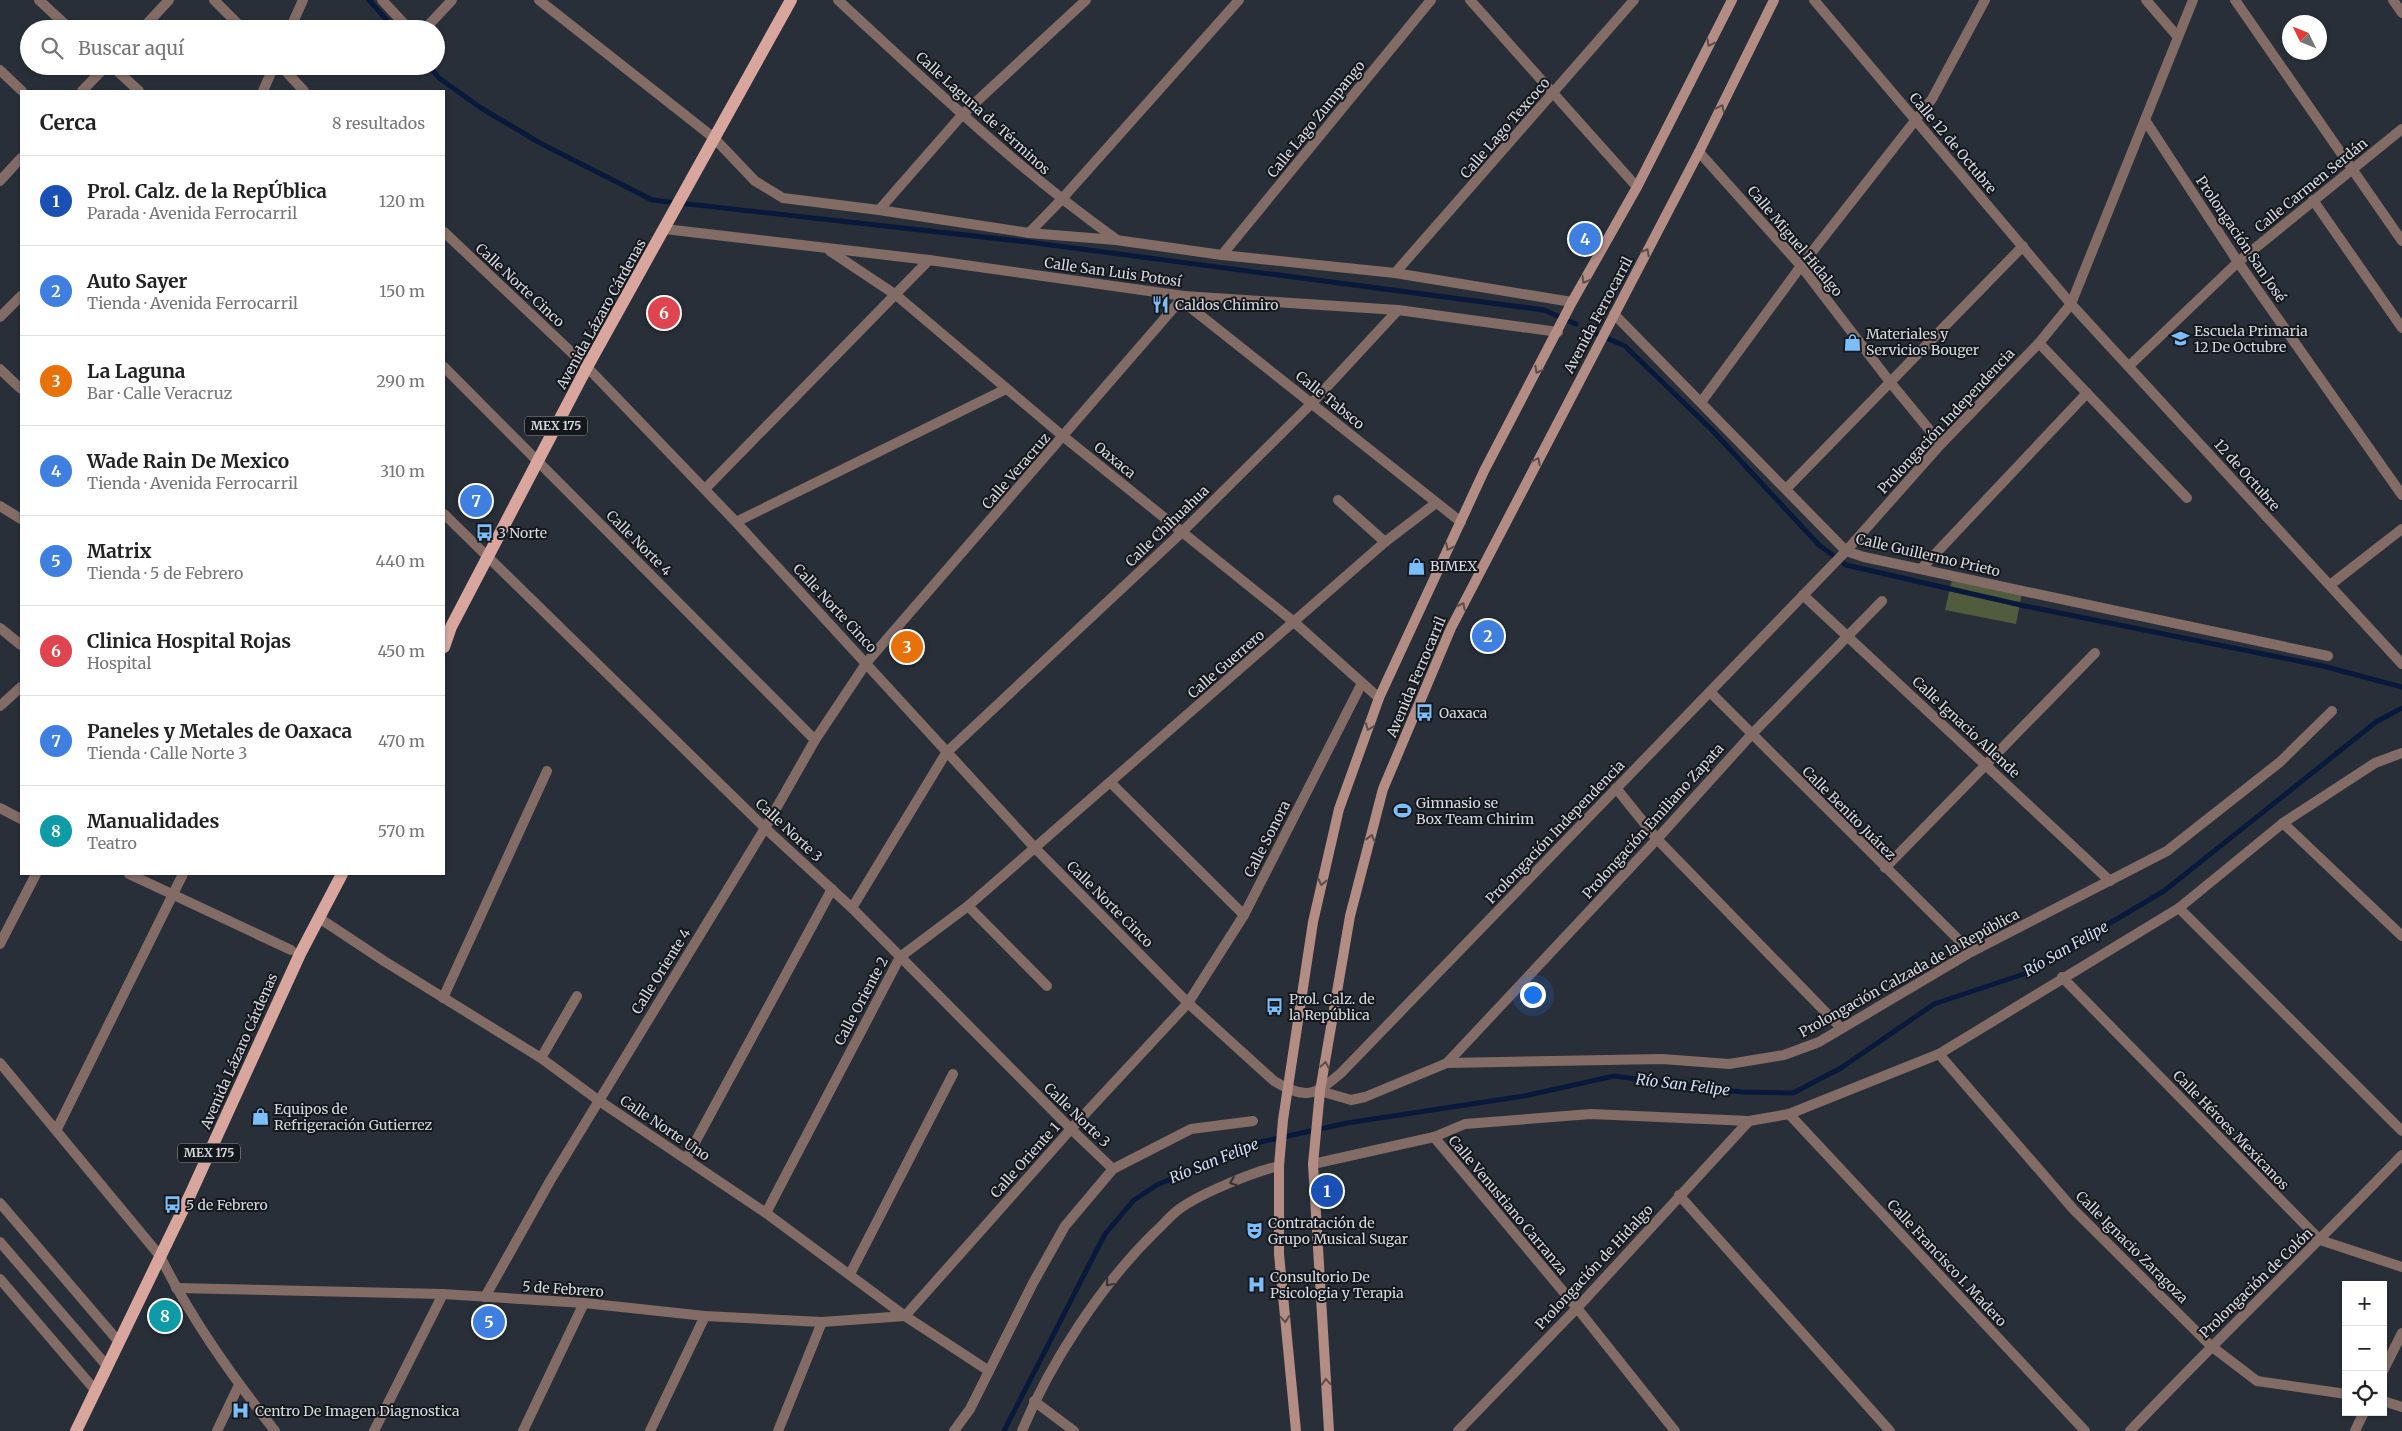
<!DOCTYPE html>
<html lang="es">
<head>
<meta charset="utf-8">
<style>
	body { margin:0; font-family:Merriweather,serif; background:#f2f2f2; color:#222 }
	.controls { position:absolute; right:15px; bottom:15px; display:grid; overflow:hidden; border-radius:0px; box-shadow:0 1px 4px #0004 }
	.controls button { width:45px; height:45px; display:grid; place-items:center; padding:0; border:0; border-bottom:1px solid #e0e0e0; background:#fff; color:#222; font:25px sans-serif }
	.compass { position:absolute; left:2282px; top:15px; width:45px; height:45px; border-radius:50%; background:#fff; box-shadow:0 1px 4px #0004; rotate:313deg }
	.you { position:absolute; left:1532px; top:994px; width:18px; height:18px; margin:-12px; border:4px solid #fff; border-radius:50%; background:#1a73e8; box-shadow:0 0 0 8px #1a73e833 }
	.badge { display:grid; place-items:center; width:32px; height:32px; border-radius:50%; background:#db2777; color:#fff; font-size:16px; font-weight:700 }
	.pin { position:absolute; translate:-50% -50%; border:2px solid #fff; box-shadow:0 1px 5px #0006 }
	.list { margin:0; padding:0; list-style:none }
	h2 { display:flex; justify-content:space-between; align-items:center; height:65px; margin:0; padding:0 20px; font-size:21px }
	h2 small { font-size:16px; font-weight:400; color:#767676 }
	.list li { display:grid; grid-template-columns:32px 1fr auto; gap:15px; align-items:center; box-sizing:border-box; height:90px; padding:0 20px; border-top:1px solid #e0e0e0 }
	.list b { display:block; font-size:19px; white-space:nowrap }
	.list p { margin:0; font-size:16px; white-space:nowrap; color:#767676 }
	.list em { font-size:16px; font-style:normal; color:#767676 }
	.icon { flex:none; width:28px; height:28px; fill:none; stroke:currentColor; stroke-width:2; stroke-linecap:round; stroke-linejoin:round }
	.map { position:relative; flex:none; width:2402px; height:1431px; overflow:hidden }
	.search { position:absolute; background:#fff; box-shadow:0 1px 4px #0004; left:20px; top:20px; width:425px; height:55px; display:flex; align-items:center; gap:12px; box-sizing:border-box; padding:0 18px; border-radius:28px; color:#767676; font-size:19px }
	.panel { position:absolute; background:#fff; box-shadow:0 1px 4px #0004; left:20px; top:90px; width:425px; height:785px; border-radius:0px }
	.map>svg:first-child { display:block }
	.green { fill:#515b3e }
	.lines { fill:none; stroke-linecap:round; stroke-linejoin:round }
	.stream { stroke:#09193c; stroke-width:5 }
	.minor { stroke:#836b66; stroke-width:10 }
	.tertiary { stroke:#836b66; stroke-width:10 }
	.secondary { stroke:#b38c84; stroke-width:10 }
	.primary { stroke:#d8a69c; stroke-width:12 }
	.oneway { stroke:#5c4c4a }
	.oneway2 { stroke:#353032 }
	.labels { text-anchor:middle; stroke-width:4; stroke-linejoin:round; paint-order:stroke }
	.shield { fill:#14171b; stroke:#9ca0a5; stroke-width:1 }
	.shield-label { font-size:12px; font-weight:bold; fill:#d6dae0 }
	.street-label { font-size:14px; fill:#d6dae0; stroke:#14171b }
	.poi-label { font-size:14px; fill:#d6dae0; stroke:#14171b; text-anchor:start }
	.water-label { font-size:15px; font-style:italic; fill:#d0defa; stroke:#14171b }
</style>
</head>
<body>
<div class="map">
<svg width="2402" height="1431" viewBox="0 0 2402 1431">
	<rect width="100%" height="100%" fill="#292f38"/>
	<!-- green -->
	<polygon class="green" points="1952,579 2022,593 2016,624 1945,610"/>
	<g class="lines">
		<!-- stream -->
		<g class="stream">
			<polyline points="369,0 395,29"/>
			<polyline points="429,66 439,78 481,108 540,143 652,200 1028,242 1544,310 1576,324"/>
			<polyline points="1588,330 1625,346 1711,429 1819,545 1846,565 2025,606 2323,666 2402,687"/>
			<polyline points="1004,1431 1105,1234 1134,1200 1157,1185 1256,1143 1347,1123 1524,1096 1614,1076 1741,1092 1793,1093 1841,1068 1934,1004 2024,974 2164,891 2376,722 2402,708"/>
		</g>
		<!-- minor -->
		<g class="minor">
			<polyline points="39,0 70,29"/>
			<polyline points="214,0 243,29"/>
			<polyline points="382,0 409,29"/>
			<polyline points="539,0 714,138 755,181 783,198 879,210 1029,233 1116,240 1222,255 1395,273 1572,302"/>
			<path d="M838,0C928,83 1016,168 1116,239"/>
			<polyline points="1470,0 1637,187"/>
			<polyline points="1814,0 2071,304 2402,664"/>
			<polyline points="2146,0 2178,37"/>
			<polyline points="2235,0 2402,241"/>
			<polyline points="2393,0 2402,13"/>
			<polyline points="142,29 169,0"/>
			<polyline points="290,29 303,0"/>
			<polyline points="425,29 452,0"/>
			<polyline points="112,66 139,91"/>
			<polyline points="281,66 304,91"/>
			<polyline points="0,70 22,91"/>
			<polyline points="82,91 106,66"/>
			<polyline points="263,91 274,66"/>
			<polyline points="2145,120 2238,262 2402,495"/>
			<polyline points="1699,152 1801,266 1890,382 1941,444"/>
			<polyline points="0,181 21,158"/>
			<polyline points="2313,200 2402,328"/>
			<polyline points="879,210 962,115 1086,0"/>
			<polyline points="665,229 929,260 1184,296 1398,310 1558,332"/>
			<path d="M444,232L587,367L736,522L1035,848L1188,1003L1274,1081C1306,1100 1314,1096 1341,1073L1846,551L1941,444L2039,343L2071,304L2193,0"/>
			<polyline points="1029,233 1061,200 1239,0"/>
			<polyline points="830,251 896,295 1064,437 1294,622 1379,698"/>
			<polyline points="1222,255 1431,0"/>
			<polyline points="1395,273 1634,0"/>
			<polyline points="1181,300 1461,522"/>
			<polyline points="1614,314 1846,551 1864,557 2328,656"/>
			<polyline points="0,317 21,296"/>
			<polyline points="2039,343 2187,498"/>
			<polyline points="2129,366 2238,262 2402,129"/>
			<polyline points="444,367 815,740"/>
			<polyline points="0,369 21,389"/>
			<polyline points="1702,401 1801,266 1932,99 1985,0"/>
			<polyline points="1787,488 2023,246"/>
			<polyline points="705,489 929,260"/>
			<polyline points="1338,500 1385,542"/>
			<polyline points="0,506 21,519"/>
			<polyline points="444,514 765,828 852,908 1071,1129 1113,1169"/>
			<polyline points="736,522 1006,389"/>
			<polyline points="1921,569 2087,393"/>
			<polyline points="2330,585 2402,529"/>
			<polyline points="1803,595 2110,881"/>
			<polyline points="0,628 21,645"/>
			<polyline points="1710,692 1971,952"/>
			<polyline points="0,706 21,687"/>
			<polyline points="1111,783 1244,915"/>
			<polyline points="1616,788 1657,839 1841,1028"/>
			<polyline points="0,808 21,819"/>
			<polyline points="2283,823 2402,936"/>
			<polyline points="1885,868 2095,653"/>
			<polyline points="129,874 291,950"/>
			<polyline points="968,906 1047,986"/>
			<polyline points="852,908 946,753 1181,533 1312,403 1398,310"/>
			<polyline points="2179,908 2402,1131"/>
			<polyline points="319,918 384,961 541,1058 598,1100 766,1213 905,1316 989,1371"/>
			<polyline points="0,944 36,874"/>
			<polyline points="2062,977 2320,1240 2402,1267"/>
			<polyline points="443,998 547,771"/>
			<polyline points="1939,1054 2074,1210 2211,1346 2257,1381 2346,1394"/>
			<polyline points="541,1058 577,996"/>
			<path d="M0,1063L160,1256C191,1319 232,1376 275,1431"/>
			<polyline points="1447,1063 1657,839 1751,735 1882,601"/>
			<polyline points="1320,1091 1351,1100 1365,1097 1447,1063 1662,1059 1729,1064 1784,1055 1819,1042 1971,952 2167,851 2280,762 2332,711"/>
			<polyline points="1789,1114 2085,1431"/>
			<polyline points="57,1129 183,874"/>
			<polyline points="1434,1137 1577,1308 1675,1431"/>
			<polyline points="686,1159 832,889"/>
			<polyline points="1313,1164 1434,1137 1465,1124 1591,1114 1749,1121 1789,1114 1939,1054 2179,908 2283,823 2375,763 2402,753"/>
			<polyline points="1679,1195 1890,1431"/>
			<polyline points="0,1203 119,1342"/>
			<polyline points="766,1213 900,957 968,906 1385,542 1436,503"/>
			<polyline points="0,1242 107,1366"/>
			<polyline points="850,1274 953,1074"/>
			<polyline points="0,1279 95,1390"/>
			<polyline points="176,1288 443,1294 584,1303 705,1316 822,1322 905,1316 1071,1129 1188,1003 1244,915 1362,683"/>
			<polyline points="485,1297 550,1181 765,828 815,740 867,662 1184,296"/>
			<polyline points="2383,1371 2402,1333"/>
			<polyline points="1034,1401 1074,1431"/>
			<polyline points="2383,1401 2402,1407"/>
			<polyline points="217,1431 239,1385"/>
			<polyline points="374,1431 443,1294"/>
			<polyline points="523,1431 584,1303"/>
			<polyline points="650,1431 705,1316"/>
			<polyline points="778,1431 822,1322"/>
			<polyline points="954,1431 970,1409 1033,1283 1065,1226 1113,1169 1191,1129 1253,1121"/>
			<polyline points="1458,1431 1577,1308 1749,1121"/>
			<path d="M2130,1431C2219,1337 2313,1248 2402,1155"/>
			<polyline points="2355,1431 2364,1412"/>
		</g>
		<!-- tertiary -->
		<path class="tertiary" d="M1022,1431C1050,1363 1101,1285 1154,1233C1162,1226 1170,1216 1178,1210C1199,1194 1253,1172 1279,1166"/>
		<!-- secondary -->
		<g class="secondary">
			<polyline points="1296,1431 1279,1254 1279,1166 1283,1120 1313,922 1339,809 1379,698 1484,471 1572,302 1637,187 1732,0"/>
			<polyline points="1329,1431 1313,1164 1320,1091 1350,916 1383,789 1451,628 1699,152 1774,0"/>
		</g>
		<!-- primary -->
		<g class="primary">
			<polyline points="444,647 451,627 587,367 791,0"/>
			<polyline points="76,1431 190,1195 300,954 342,874"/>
		</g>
	</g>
	<!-- one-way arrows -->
	<defs><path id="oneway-chevron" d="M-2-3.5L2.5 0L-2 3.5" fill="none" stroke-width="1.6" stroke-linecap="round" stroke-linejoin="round" transform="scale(1.25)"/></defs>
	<g class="oneway">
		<use href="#oneway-chevron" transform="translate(1710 43) rotate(117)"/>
		<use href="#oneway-chevron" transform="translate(1721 108) rotate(-64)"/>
		<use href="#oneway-chevron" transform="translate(1646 252) rotate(-62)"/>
		<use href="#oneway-chevron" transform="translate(1585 280) rotate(119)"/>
		<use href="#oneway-chevron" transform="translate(1538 370) rotate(118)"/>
		<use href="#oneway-chevron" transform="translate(1537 461) rotate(-63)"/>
		<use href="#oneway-chevron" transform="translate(1449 547) rotate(115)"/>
		<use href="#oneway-chevron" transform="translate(1462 606) rotate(-63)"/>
		<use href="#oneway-chevron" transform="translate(1369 727) rotate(110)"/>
		<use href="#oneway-chevron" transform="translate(1371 838) rotate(-76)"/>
		<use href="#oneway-chevron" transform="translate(1322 882) rotate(103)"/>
		<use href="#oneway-chevron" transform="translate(1325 1065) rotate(-80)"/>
		<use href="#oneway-chevron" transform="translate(1285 1319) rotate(85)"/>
		<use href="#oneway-chevron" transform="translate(1326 1382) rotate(-94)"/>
	</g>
	<g class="oneway2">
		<use href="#oneway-chevron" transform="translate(1233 1182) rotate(159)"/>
		<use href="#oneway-chevron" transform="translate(1109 1283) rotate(130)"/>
	</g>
	<!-- icons -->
	<defs>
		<symbol id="restaurant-bare" viewBox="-9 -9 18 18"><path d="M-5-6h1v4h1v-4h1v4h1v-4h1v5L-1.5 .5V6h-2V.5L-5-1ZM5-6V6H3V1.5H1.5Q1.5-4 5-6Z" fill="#7cbef9" stroke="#14171b" stroke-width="2.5" paint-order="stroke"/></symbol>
		<symbol id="school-bare" viewBox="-9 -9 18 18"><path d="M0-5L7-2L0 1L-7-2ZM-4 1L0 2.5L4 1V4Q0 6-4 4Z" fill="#7cbef9" stroke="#14171b" stroke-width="2.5" paint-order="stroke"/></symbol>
		<symbol id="shop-bare" viewBox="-9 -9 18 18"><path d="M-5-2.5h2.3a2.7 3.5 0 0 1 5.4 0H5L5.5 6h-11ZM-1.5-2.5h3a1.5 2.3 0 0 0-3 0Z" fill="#7cbef9" stroke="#14171b" stroke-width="2.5" paint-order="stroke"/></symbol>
		<symbol id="bus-bare" viewBox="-9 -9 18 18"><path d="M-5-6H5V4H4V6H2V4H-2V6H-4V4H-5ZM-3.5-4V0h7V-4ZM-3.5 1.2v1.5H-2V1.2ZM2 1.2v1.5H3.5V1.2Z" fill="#7cbef9" stroke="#14171b" stroke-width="2.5" paint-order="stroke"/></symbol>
		<symbol id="stadium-bare" viewBox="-9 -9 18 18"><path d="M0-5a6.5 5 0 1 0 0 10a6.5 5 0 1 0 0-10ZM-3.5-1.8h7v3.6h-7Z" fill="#7cbef9" stroke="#14171b" stroke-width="2.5" paint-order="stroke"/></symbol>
		<symbol id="theatre-bare" viewBox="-9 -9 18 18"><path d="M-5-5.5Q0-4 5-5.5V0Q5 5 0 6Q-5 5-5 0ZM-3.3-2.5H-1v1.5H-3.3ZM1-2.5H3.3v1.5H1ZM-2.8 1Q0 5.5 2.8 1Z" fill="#7cbef9" stroke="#14171b" stroke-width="2.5" paint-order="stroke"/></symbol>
		<symbol id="hospital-bare" viewBox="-9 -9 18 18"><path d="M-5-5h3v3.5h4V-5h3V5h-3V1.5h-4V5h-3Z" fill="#7cbef9" stroke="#14171b" stroke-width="2.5" paint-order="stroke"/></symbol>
	</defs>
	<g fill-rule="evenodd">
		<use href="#restaurant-bare" x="1148" y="292" width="25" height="25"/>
		<use href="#school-bare" x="2168" y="326" width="25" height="25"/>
		<use href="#shop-bare" x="1840" y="330" width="25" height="25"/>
		<use href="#bus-bare" x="472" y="520" width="25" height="25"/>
		<use href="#shop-bare" x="1404" y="554" width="25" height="25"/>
		<use href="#bus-bare" x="1412" y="700" width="25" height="25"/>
		<use href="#stadium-bare" x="1390" y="798" width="25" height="25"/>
		<use href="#bus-bare" x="1262" y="994" width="25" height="25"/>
		<use href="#shop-bare" x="248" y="1104" width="25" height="25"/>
		<use href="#bus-bare" x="160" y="1192" width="25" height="25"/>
		<use href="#theatre-bare" x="1242" y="1218" width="25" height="25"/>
		<use href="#hospital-bare" x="1244" y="1272" width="25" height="25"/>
		<use href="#hospital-bare" x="228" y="1398" width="25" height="25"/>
	</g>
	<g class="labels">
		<!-- shield labels -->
		<g class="shield">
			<rect x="525" y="416.5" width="62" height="19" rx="4"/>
			<rect x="178" y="1143.5" width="62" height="19" rx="4"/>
		</g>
		<g class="shield-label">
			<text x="556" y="430">MEX 175</text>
			<text x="209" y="1157">MEX 175</text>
		</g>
		<!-- street labels -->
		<g class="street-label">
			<text transform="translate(983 113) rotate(42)" y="5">Calle Laguna de Términos</text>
			<text transform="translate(1316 119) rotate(-51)" y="5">Calle Lago Zumpango</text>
			<text transform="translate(1505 128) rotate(-49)" y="5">Calle Lago Texcoco</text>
			<text transform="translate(1953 143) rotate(50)" y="5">Calle 12 de Octubre</text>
			<text transform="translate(2311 185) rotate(-39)" y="5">Calle Carmen Serdán</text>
			<text transform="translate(2241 239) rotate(56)" y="5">Prolongación San José</text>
			<text transform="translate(1795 241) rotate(50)" y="5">Calle Miguel Hidalgo</text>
			<text transform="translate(1113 272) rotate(8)" y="5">Calle San Luis Potosí</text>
			<text transform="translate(520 285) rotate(43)" y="5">Calle Norte Cinco</text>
			<text transform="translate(601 314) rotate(-61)" y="5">Avenida Lázaro Cárdenas</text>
			<text transform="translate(1598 315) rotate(-62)" y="5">Avenida Ferrocarril</text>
			<text transform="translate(1330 400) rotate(39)" y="5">Calle Tabsco</text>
			<text transform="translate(1946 421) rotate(-47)" y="5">Prolongación Independencia</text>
			<text transform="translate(1115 460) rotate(39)" y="5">Oaxaca</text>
			<text transform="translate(1016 471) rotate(-49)" y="5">Calle Veracruz</text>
			<text transform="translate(2247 475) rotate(48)" y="5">12 de Octubre</text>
			<text transform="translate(1167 526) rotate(-44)" y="5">Calle Chihuahua</text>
			<text transform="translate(639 543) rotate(45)" y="5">Calle Norte 4</text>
			<text transform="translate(1928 555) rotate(13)" y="5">Calle Guillermo Prieto</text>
			<text transform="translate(835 608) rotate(47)" y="5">Calle Norte Cinco</text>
			<text transform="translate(1226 664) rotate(-41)" y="5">Calle Guerrero</text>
			<text transform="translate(1416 677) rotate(-67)" y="5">Avenida Ferrocarril</text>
			<text transform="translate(1966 727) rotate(43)" y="5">Calle Ignacio Allende</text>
			<text transform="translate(1849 813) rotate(45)" y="5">Calle Benito Juárez</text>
			<text transform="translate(1653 821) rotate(-48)" y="5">Prolongación Emiliano Zapata</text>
			<text transform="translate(789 830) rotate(43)" y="5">Calle Norte 3</text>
			<text transform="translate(1555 832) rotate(-46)" y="5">Prolongación Independencia</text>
			<text transform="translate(1267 839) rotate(-63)" y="5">Calle Sonora</text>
			<text transform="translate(1110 904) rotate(45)" y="5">Calle Norte Cinco</text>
			<text transform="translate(661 971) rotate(-58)" y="5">Calle Oriente 4</text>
			<text transform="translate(1909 973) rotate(-29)" y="5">Prolongación Calzada de la República</text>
			<text transform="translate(861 1001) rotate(-62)" y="5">Calle Oriente 2</text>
			<text transform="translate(239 1051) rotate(-66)" y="5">Avenida Lázaro Cárdenas</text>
			<text transform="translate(1077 1115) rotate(44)" y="5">Calle Norte 3</text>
			<text transform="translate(665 1128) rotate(34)" y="5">Calle Norte Uno</text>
			<text transform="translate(2231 1130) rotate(46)" y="5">Calle Héroes Mexicanos</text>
			<text transform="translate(1025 1160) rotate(-48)" y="5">Calle Oriente 1</text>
			<text transform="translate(1508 1205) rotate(50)" y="5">Calle Venustiano Carranza</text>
			<text transform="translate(2132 1247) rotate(45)" y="5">Calle Ignacio Zaragoza</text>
			<text transform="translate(1947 1263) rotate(47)" y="5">Calle Francisco I. Madero</text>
			<text transform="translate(1594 1267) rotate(-47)" y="5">Prolongación de Hidalgo</text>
			<text transform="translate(2256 1283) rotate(-44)" y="5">Prolongación de Colón</text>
			<text transform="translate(563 1289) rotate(4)" y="5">5 de Febrero</text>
		</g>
		<!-- poi labels -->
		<g class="poi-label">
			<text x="1175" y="310">Caldos Chimiro</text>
			<text x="2194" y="336">Escuela Primaria<tspan x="2194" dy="16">12 De Octubre</tspan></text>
			<text x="1866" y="339">Materiales y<tspan x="1866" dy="16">Servicios Bouger</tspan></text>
			<text x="498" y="538">3 Norte</text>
			<text x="1430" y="571">BIMEX</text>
			<text x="1439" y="718">Oaxaca</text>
			<text x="1416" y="808">Gimnasio se<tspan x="1416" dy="16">Box Team Chirim</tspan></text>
			<text x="1289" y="1004">Prol. Calz. de<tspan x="1289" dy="16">la República</tspan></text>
			<text x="274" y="1114">Equipos de<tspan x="274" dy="16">Refrigeración Gutierrez</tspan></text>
			<text x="186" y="1210">5 de Febrero</text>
			<text x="1268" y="1228">Contratación de<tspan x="1268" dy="16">Grupo Musical Sugar</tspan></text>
			<text x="1270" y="1282">Consultorio De<tspan x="1270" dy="16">Psicologia y Terapia</tspan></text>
			<text x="255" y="1416">Centro De Imagen Diagnostica</text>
		</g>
		<!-- water labels -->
		<g class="water-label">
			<text transform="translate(2066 949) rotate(-30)" y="5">Río San Felipe</text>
			<text transform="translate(1683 1085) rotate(7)" y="5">Río San Felipe</text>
			<text transform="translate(1214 1161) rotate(-22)" y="5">Río San Felipe</text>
		</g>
	</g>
</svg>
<div class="controls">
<button>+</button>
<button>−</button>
<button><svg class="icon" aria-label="locate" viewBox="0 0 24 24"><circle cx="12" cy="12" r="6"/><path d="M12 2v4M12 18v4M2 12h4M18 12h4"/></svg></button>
</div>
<svg class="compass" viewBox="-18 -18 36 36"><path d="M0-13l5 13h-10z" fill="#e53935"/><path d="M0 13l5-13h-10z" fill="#767676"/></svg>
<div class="you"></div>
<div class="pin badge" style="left:1327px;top:1191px;background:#1a4fb4">1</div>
<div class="pin badge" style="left:1488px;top:636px;background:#3f7fe0">2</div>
<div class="pin badge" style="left:907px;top:647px;background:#e8710a">3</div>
<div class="pin badge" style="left:1585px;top:239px;background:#3f7fe0">4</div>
<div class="pin badge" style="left:489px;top:1322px;background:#3f7fe0">5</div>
<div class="pin badge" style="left:664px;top:313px;background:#e0444e">6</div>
<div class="pin badge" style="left:476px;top:501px;background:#3f7fe0">7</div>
<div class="pin badge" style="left:165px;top:1316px;background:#0f9aa8">8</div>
<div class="search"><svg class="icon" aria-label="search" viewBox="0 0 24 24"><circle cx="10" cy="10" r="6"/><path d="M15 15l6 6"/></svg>Buscar aquí</div>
<section class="panel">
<h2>Cerca<small>8 resultados</small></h2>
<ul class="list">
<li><span class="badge" style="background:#1a4fb4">1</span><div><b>Prol. Calz. de la RepÚblica</b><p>Parada · Avenida Ferrocarril</p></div><em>120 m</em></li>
<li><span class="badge" style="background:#3f7fe0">2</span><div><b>Auto Sayer</b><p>Tienda · Avenida Ferrocarril</p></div><em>150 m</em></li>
<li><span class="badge" style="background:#e8710a">3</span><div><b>La Laguna</b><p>Bar · Calle Veracruz</p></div><em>290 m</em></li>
<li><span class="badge" style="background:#3f7fe0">4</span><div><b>Wade Rain De Mexico</b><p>Tienda · Avenida Ferrocarril</p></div><em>310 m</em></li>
<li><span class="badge" style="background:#3f7fe0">5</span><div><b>Matrix</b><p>Tienda · 5 de Febrero</p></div><em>440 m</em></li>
<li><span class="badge" style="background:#e0444e">6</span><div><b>Clinica Hospital Rojas</b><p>Hospital</p></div><em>450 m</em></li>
<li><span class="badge" style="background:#3f7fe0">7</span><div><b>Paneles y Metales de Oaxaca</b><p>Tienda · Calle Norte 3</p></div><em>470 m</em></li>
<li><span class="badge" style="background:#0f9aa8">8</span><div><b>Manualidades</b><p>Teatro</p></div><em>570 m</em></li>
</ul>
</section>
</div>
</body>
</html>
